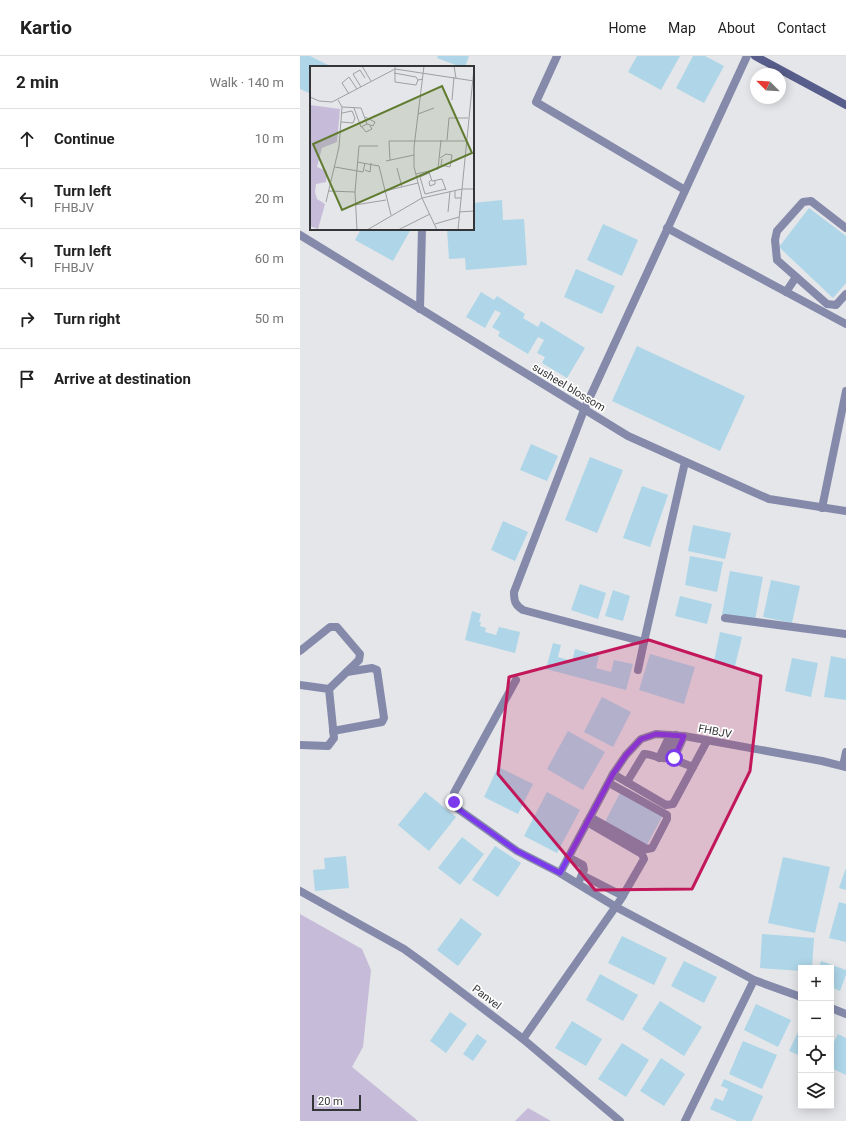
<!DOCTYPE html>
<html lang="en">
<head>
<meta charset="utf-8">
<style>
	body { margin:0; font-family:Roboto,sans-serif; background:#f6f6f6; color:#222 }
	.controls { position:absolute; right:12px; bottom:12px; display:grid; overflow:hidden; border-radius:0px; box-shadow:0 2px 10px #0003 }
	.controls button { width:36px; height:36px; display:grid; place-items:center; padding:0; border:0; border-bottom:1px solid #e0e0e0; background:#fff; color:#222; font:20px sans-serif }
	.compass { position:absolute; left:450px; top:12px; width:36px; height:36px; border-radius:50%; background:#fff; box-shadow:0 2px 10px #0003; rotate:294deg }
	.scale { position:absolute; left:12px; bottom:10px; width:49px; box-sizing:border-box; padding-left:4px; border:2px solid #343536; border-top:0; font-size:11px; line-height:14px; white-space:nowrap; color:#343536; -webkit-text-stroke:3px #fff; paint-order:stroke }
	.stop { position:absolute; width:12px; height:12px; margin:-9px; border:3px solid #7c3aed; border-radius:50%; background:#fff }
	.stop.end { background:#7c3aed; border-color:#fff; box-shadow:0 1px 4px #0008 }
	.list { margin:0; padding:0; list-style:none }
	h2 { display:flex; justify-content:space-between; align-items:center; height:52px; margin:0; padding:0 16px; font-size:17px }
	h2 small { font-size:13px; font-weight:400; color:#767676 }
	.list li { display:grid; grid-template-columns:26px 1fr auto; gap:12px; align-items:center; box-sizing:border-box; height:60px; padding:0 16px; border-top:1px solid #e0e0e0 }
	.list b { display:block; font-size:15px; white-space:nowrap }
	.list p { margin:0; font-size:13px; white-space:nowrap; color:#767676 }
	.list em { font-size:13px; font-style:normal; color:#767676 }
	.icon { flex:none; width:22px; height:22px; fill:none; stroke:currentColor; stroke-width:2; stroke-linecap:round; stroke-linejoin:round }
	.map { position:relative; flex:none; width:546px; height:1065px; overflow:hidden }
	header { display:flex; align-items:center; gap:24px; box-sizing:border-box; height:56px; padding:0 20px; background:#fff; border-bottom:1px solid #e0e0e0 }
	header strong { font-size:19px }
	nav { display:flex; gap:22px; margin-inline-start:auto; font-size:14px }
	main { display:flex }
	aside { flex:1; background:#fff }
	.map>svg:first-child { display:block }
	.green { fill:#c6bbd8 }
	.building { fill:#aed6e8 }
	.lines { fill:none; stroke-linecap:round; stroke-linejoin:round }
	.street { stroke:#858aab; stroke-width:8 }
	.secondary { stroke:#585e8c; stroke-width:8 }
	.route { stroke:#7c3aed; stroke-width:5 }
	.marked { fill:#c2185b; fill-opacity:0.2; stroke:#c2185b; stroke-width:3; stroke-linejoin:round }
	.labels { text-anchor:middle; stroke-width:3.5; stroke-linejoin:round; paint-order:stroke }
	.street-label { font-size:11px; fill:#343536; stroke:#fff }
	.inset-road { fill:none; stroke:#9e9fa1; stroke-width:1 }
	.view { fill:#617c30; fill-opacity:0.15; stroke:#617c30; stroke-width:2 }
	.inset-edge { fill:none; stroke:#343536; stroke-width:2 }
</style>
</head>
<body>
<header>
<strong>Kartio</strong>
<nav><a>Home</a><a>Map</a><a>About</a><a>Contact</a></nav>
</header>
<main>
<aside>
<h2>2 min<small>Walk · 140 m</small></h2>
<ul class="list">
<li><svg class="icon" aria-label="ahead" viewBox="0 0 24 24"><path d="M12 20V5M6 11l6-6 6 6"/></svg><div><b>Continue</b></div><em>10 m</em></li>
<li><svg class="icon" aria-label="left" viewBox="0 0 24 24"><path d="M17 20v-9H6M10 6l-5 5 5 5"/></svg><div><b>Turn left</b><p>FHBJV</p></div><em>20 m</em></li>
<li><svg class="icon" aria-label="left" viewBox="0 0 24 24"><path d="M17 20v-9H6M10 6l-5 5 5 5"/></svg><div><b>Turn left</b><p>FHBJV</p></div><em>60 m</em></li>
<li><svg class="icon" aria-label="right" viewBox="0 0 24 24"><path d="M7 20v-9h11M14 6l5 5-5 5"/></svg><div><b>Turn right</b></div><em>50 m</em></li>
<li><svg class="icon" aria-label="arrive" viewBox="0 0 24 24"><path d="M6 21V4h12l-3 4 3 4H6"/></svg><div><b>Arrive at destination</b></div></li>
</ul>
</aside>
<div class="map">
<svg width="546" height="1065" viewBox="0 0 546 1065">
	<rect width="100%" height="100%" fill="#e4e6e9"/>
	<!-- green -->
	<g class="green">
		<polygon points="0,858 62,893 71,914 63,991 52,1011 118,1065 0,1065"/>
		<polygon points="228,1052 251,1065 215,1065"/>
	</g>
	<!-- building -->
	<g class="building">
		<polygon points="0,0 10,0 32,11 11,11 11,38 0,33"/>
		<polygon points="138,0 169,0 165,11 161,11 137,2"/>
		<polygon points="337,0 380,0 361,34 328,16"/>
		<polygon points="393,0 405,0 424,10 404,47 376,32"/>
		<polygon points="202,144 203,164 224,163 227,209 166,214 165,202 149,203 147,173 173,173 173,147"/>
		<polygon points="509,152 546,180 546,227 533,242 479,191"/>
		<polygon points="303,168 338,184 322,220 287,204"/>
		<polygon points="61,173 111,173 93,205 55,184"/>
		<polygon points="276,213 315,230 302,258 264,241"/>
		<polygon points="181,236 194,244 197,240 225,258 223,262 238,271 241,265 285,292 267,322 242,307 245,301 237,297 244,284 238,281 228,298 198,280 200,276 192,271 201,257 195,254 185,272 166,261"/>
		<polygon points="337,290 445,340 420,395 312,345"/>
		<polygon points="231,388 258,400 247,425 220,414"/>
		<polygon points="290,401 323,414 297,477 265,464"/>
		<polygon points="342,430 368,439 350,491 323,482"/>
		<polygon points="203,465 228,476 215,505 191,494"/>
		<polygon points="393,469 431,477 425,503 388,495"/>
		<polygon points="390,500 423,506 417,536 385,529"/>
		<polygon points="430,515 463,521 455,564 422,558"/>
		<polygon points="471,524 500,530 492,567 463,561"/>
		<polygon points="280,528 306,537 298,563 271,554"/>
		<polygon points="313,534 330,540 323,565 305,560"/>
		<polygon points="380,540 412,548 407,568 375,560"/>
		<polygon points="172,555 181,558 179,566 181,566 180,570 186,572 185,576 196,579 199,571 220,576 215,597 165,584"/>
		<polygon points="420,576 442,581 435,610 414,605"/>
		<polygon points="253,587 261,589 258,601 272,605 275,593 299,600 296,612 311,616 314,604 333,608 326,634 246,613"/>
		<polygon points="350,598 395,611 384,648 339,634"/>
		<polygon points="531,600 546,603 546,644 524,641"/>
		<polygon points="492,602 518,607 511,641 485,635"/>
		<polygon points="302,641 331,656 313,691 284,676"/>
		<polygon points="268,675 305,696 283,734 247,713"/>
		<polygon points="198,711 233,728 218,758 184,741"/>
		<polygon points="321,735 363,759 347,789 305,766"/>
		<polygon points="125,736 156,761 129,795 98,769"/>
		<polygon points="247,736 280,754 257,797 224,780"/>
		<polygon points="162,781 184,798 160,829 138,812"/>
		<polygon points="195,790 221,807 198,841 172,824"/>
		<polygon points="46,800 49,832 15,835 13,814 25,813 24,802"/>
		<polygon points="483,801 530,811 515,877 468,867"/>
		<polygon points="546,812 546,834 539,832"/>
		<polygon points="539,846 546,848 546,886 529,882"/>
		<polygon points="161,862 182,878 158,910 137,894"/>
		<polygon points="462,878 514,882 512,912 501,912 501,915 460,912"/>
		<polygon points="322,880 367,902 354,929 308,907"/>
		<polygon points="384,905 417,921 404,947 371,930"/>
		<polygon points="521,905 546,914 546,919 540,935 531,931 531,912 519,912"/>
		<polygon points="300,918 338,939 323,965 286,944"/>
		<polygon points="360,945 402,971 384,1000 342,973"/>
		<polygon points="456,948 491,964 478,991 444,974"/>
		<polygon points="150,956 167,968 146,997 130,985"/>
		<polygon points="272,965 302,983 286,1010 255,992"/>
		<polygon points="501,970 501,1000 489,995"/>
		<polygon points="177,978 187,985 173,1005 163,998"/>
		<polygon points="538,978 546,982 546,1019 531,1012 531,992"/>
		<polygon points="443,985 477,999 462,1033 429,1018"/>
		<polygon points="322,987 349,1004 326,1041 298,1023"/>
		<polygon points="361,1002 385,1018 364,1050 340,1035"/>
		<polygon points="424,1023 463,1040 452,1065 437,1065 410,1053 415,1042 423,1045 428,1033 421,1030"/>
	</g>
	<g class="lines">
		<!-- street -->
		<g class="street">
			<polyline points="257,0 236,46 385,134"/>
			<polyline points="367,172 546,268"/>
			<polyline points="546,172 511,145 503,146 477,175 475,184 477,204 527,248 536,249 546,238"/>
			<polyline points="0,179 328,380 469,443 546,455"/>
			<polyline points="486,236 496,221"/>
			<polyline points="120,253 122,173"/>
			<polyline points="522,452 546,335"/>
			<polyline points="425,562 546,578"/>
			<path d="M344,586L223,554C215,549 214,545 214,536L284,354L447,0"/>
			<polyline points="0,595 30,571 37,571 60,598 59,604 29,633"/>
			<polyline points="338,614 344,586 385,406"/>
			<polyline points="216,624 154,737 154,746 158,753 217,795 260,817 316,851 454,924 501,941"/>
			<polyline points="0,629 29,633 34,682 28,690 0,689"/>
			<polyline points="33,675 82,666 84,662 77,614 72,612 47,616"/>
			<polyline points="384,680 374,702 375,704 393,711"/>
			<polyline points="359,702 370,679"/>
			<polyline points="543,710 546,696"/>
			<polyline points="313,718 366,749 373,748 407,685"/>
			<path d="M327,726L344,698C352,697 358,704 366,702L376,679"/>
			<polyline points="290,761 347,793 352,792 367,763 367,759 309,727"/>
			<polyline points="268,801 283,809 284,814 280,823"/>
			<polyline points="260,817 313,718 326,699 341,683 356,678 384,680 522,705 546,711"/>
			<polyline points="282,819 323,840"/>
			<polyline points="0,835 104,893 122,906 223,983 320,1065"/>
			<polyline points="531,952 546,958"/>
			<polyline points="223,983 321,843 344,803 342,798 287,766"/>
			<polyline points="385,1065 454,924"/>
		</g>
		<!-- secondary -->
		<polyline class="secondary" points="455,0 546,49"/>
	</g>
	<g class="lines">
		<!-- route -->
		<polyline class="route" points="154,746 158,753 217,795 260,817 313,718 326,699 341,683 356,678 384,680 374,702"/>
	</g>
	<!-- marked area -->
	<path class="marked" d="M349,584L461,620L450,715L392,833L295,834L198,718L209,621Z"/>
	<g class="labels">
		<!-- street labels -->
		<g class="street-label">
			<text transform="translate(269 331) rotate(31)" y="4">susheel blossom</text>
			<text transform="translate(415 675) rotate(11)" y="4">FHBJV</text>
			<text transform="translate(187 941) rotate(37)" y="4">Panvel</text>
		</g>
	</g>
	<!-- overview -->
	<g transform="translate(10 10)">
		<rect width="164" height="164" fill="#e4e6e9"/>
		<path d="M0,39L30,43L27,76L12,82L7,101L17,105L16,116L6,118L5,126L7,133L15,138L8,163L0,160Z" fill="#c6bbd8"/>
		<path class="inset-road" d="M52,0L61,15M85,0V16L106,19L108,14L113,13M114,0L104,81V101L112,132L127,164M144,0L146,12M84,7L106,11L108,14M51,21L43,8L50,4L55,12M39,28L32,17L39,11L47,23M0,31L9,35L22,36L85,3L164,15M142,34L144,11M32,41L51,42L57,58L51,61L44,42M108,48L124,42M55,51L65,56L63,60L57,58M31,56L43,57L45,52L42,45L32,47M52,61L56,66L62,63L60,60M137,74L139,52H158M130,92L136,88L142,89L140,101L131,99L132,93M80,94L79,75H157M76,95L104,89M47,96L69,100L81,149M25,101L53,106L55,97M87,102L92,121M55,104L60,106L61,97M119,106L122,115L132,113L136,124M119,107L110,111L115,128L136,123M106,108L128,103L131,74M121,114L119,116L120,120L125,118V114M18,125L45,126M75,125L108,117M145,125V132H151M16,136L29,81L32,41L28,34M45,139L76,134M138,146L140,125M149,146L164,145M125,158L149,151M47,164L45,126L49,80H68M57,164L112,132L152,123L164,2M88,164L120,148M148,164L152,123H164"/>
		<path class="view" d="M132,20L162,87L32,144L3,78Z"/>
		<rect width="164" height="164" class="inset-edge"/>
	</g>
</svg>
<div class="controls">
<button>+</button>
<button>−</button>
<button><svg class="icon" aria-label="locate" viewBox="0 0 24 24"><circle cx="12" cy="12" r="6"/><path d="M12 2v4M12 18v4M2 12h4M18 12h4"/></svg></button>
<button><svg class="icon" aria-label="layers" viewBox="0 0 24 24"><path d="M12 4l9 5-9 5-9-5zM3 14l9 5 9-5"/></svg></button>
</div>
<svg class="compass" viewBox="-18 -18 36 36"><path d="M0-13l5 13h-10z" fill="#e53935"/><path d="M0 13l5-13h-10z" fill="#767676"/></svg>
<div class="scale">20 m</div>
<div class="stop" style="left:374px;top:702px"></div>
<div class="stop end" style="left:154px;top:746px"></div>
</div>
</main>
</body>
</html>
